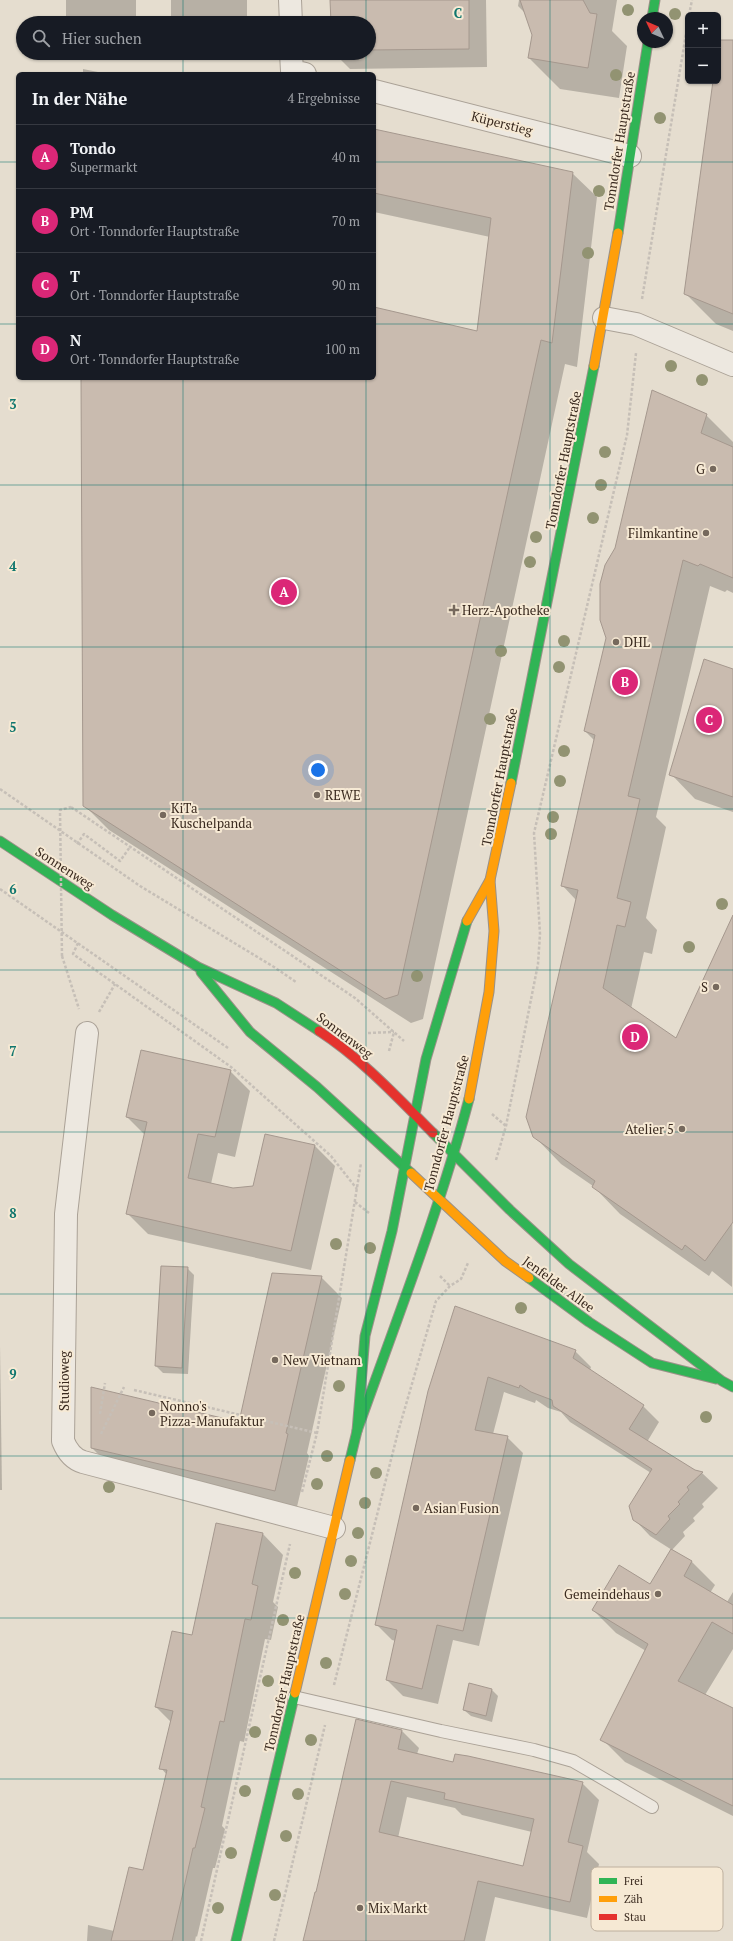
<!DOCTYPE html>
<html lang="de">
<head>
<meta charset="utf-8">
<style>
	body { margin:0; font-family:"PT Serif",serif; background:#242831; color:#f1f3f6 }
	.controls { position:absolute; right:12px; top:12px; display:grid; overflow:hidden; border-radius:6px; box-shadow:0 1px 3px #0004 }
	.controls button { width:36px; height:36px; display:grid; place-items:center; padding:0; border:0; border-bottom:1px solid #363941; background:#171b24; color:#f1f3f6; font:20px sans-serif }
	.compass { position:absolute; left:637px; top:12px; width:36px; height:36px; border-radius:50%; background:#171b24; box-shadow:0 1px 3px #0004; rotate:314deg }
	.you { position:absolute; left:318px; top:770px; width:14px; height:14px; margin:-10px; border:3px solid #fff; border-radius:50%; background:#1a73e8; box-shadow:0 0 0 6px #1a73e833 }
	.badge { display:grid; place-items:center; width:26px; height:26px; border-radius:50%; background:#db2777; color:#fff; font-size:13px; font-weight:700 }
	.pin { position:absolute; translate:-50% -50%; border:2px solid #fff; box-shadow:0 1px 4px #0006 }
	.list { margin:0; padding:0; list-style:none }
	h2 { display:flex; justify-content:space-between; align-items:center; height:52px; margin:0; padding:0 16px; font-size:17px }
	h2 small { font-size:13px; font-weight:400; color:#9ea1a6 }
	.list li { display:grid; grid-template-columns:26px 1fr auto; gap:12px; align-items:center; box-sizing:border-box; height:64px; padding:0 16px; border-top:1px solid #363941 }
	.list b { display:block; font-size:15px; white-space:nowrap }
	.list p { margin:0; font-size:13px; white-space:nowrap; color:#9ea1a6 }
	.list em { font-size:13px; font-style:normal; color:#9ea1a6 }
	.icon { flex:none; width:22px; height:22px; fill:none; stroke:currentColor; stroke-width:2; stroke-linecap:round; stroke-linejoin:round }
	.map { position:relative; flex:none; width:733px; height:1941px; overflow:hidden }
	.search { position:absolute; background:#171b24; box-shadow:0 1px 3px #0004; left:16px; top:16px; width:360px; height:44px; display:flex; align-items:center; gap:10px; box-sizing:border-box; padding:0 14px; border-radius:22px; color:#9ea1a6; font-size:15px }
	.panel { position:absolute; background:#171b24; box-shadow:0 1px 3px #0004; left:16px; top:72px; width:360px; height:308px; border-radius:6px }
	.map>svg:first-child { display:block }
	.shadow { fill:#0003; fill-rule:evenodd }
	.building { fill:#c9bbaf; stroke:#a5988e; fill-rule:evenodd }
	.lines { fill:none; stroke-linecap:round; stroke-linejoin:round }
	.lane-casing { stroke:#aba297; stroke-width:14 }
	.street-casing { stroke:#aba297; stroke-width:24 }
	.fast-casing { stroke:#9a9188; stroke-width:11 }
	.slow-casing { stroke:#9a9188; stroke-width:11 }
	.jam-casing { stroke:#9a9188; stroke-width:11 }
	.path { stroke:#c6bfb7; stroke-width:2.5; stroke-dasharray:3 2; stroke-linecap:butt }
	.lane { stroke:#ede8e0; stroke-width:12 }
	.street { stroke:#ede8e0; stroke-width:22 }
	.fast { stroke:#30b455; stroke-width:9 }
	.slow { stroke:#ff9f0a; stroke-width:9 }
	.jam { stroke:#e5322d; stroke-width:9 }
	.path-bridge { stroke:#c6bfb7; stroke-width:2.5; stroke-dasharray:3 2; stroke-linecap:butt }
	.tree { fill:#929372 }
	.grid { fill:none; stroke:#0f766e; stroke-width:1; stroke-opacity:0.55 }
	.poi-dot { fill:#76695d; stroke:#f6e9d4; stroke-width:1.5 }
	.labels { text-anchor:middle; stroke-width:4; stroke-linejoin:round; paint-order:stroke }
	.street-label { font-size:13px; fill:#3a2a1f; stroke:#f6e9d4 }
	.poi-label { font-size:13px; fill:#3a2a1f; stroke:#f6e9d4; text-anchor:start }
	.key { fill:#f6e9d4; stroke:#beb09e; stroke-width:1 }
	.key-label { font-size:11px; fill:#3a2a1f }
	.grid-label { font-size:13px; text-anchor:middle; font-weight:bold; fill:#0f766e; stroke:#f6e9d4; stroke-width:4; stroke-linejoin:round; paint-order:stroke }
</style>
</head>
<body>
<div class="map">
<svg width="733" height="1941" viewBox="0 0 733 1941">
	<rect width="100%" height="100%" fill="#e5ddcf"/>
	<!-- shadow -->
	<g class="shadow">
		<polygon points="66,0 136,0 136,23 71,23 66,18"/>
		<polygon points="171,0 247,0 247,23 179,23 171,16"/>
		<polygon points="339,0 486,0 487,67 350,69 334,53 369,53 369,23 332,23"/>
		<polygon points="519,0 617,0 612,31 627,46 619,98 560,89 529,58 533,34 526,14 518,6"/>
		<polygon points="83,69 108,74 83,74"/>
		<polygon points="718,70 733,72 733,331 716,324 685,293 714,81 718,81"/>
		<polygon points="374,130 572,173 597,197 577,367 565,364 423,1019 411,1023 109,830 84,805 82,378 374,378 374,308 478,332 490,237 374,212"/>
		<polygon points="706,415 733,442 733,593 727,590 725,592 710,586 656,817 666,827 646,918 657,930 652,954 644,952 631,1009 676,1040 733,1068 732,1287 712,1271 709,1276 620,1214 593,1186 561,1164 534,1136 576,900 562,885 595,741 585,731"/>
		<polygon points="733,670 733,812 695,799 671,774"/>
		<polygon points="230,1071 250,1091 235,1157 218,1153 211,1184 233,1189 253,1187 315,1146 335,1166 311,1270 148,1234 127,1213 145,1135 127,1117"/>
		<polygon points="187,1268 194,1275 188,1374 163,1373 156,1366"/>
		<polygon points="321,1277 342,1298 307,1453 309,1456 296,1511 113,1469 92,1448 240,1423"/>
		<polygon points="0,1345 2,1490 0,1490"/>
		<polygon points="575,1351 591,1367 590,1370 643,1406 659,1422 647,1442 694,1471 702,1473 718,1488 702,1504 704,1507 693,1518 695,1521 683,1532 685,1536 672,1550 692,1562 715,1585 710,1593 727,1602 733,1592 733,1649 705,1695 733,1709 733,1816 625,1762 602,1739 646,1651 616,1633 593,1610 651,1585 672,1550 650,1536 634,1519 651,1473 570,1422 561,1412 548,1408 536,1400 535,1403 504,1392 493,1434 507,1437 523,1453 479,1646 453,1640 438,1704 403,1696 387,1680 396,1641 392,1640 376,1624 429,1391"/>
		<polygon points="217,1524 263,1534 283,1555 273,1602 278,1607 271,1640 265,1639 244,1742 240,1741 222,1826 225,1829 215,1868 213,1868 197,1937 196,1936 195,1941 87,1941 88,1925 114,1931 144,1872 167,1775 161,1768 171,1722 156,1707 193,1636"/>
		<polygon points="492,1690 498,1696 492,1722 471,1716 464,1710"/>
		<path d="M402,1731L419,1748L417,1754L453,1763L582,1783L599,1800L587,1852L599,1864L587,1918L495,1897L485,1941H305L317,1893ZM407,1797L455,1808L462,1815L532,1832L524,1867L398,1838Z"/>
	</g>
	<!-- building -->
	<g class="building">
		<polygon points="330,0 469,0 469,49 369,50 369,23 331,23"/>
		<polygon points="520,0 583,0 590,13 597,14 588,68 528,58 532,35"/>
		<polygon points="719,40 733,40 733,314 684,294 713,81 718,81"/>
		<polygon points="374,129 573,172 552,343 541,340 398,995 385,999 83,806 81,378 374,378 374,307 477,331 491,218 374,193"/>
		<polygon points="652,390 707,414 701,433 733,447 733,578 700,564 698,566 683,560 628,796 640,799 617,898 631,902 625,927 617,925 603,988 676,1038 733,915 733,1222 705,1261 685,1245 682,1250 592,1187 595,1181 533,1137 526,1117 578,890 561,886 595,735 584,731 606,638 600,620 600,584 605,565 615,548"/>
		<polygon points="704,659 733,669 733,797 669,775"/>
		<polygon points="141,1050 231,1070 215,1137 198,1134 188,1178 233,1188 253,1186 265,1134 315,1145 291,1251 126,1214 147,1122 126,1117"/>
		<polygon points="161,1266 188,1267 182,1368 155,1366"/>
		<polygon points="272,1273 322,1276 286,1433 288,1434 275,1491 91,1448 91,1387 239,1422"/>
		<polygon points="455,1306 576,1350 573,1358 644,1405 629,1429 695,1470 703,1472 687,1487 689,1490 678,1502 680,1504 668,1516 670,1519 656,1535 633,1520 629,1506 652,1469 553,1406 552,1400 531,1392 520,1385 519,1388 488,1377 475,1430 508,1436 463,1631 437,1625 422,1689 386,1680 397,1630 375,1625 428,1391"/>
		<polygon points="216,1523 263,1533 252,1584 258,1586 251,1620 245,1619 224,1722 220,1721 201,1807 205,1808 195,1848 193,1848 172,1941 111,1941 129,1867 143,1870 167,1770 159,1769 173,1711 155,1707 172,1631 192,1635"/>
		<polygon points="671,1549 692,1561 684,1576 733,1605 733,1634 712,1622 678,1681 733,1708 733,1806 600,1740 648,1644 592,1610 619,1565 650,1584"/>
		<polygon points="469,1683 492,1689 486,1716 463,1710"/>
		<path d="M356,1719L402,1730L398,1749L453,1762L455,1754L468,1756L583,1782L568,1842L583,1846L570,1902L478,1881L464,1941H303L315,1892H316ZM391,1781L445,1793L444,1799L534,1819L523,1866L379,1832Z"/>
	</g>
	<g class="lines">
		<defs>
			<polyline id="lane" points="294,1697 441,1731 534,1750 573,1761 652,1807"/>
			<g id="street">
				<polyline points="290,0 291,23"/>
				<polyline points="291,53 292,71 305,74"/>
				<polyline points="374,91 630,156"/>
				<polyline points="604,318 636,324 733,365"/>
				<path d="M87,1033L66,1214L63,1441C67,1451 73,1459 83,1462L334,1528"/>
			</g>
			<g id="fast">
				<polyline points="652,18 655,0"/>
				<polyline points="618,233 648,42"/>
				<polyline points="511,783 594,366"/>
				<polyline points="0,841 112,915 198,967 276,1003 319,1031"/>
				<polyline points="201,972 250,1032 317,1087 411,1173"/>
				<polyline points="433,1133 510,1210 569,1264 722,1381 733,1387"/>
				<polyline points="529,1278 589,1322 652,1363 716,1379"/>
				<polyline points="357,1431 365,1336 392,1231 426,1059 467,921"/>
				<path d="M350,1460L357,1431C396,1321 439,1212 469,1099"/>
				<polyline points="236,1941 295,1693"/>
			</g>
			<g id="slow">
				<polyline points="594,366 618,233"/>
				<polyline points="467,921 490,880 511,783"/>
				<polyline points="469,1099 489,992 494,931 490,880"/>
				<polyline points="411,1173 505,1261 529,1278"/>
				<polyline points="295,1693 350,1460"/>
			</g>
			<path id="jam" d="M319,1031C362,1059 396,1096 433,1133"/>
		</defs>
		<!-- lane casing -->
		<use href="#lane" class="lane-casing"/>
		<!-- street casing -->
		<use href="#street" class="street-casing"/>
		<!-- fast casing -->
		<use href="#fast" class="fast-casing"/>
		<!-- slow casing -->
		<use href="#slow" class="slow-casing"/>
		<!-- jam casing -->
		<use href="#jam" class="jam-casing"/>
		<!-- path -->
		<g class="path">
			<polyline points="689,15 692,0"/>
			<polyline points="642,299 688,22"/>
			<polyline points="0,789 140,886 274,967 296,982"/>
			<polyline points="71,807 355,998 404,1041"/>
			<polyline points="77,844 84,834 120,861 130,847"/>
			<polyline points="0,889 228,1048"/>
			<polyline points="78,943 73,954 231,1067 331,1156 357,1189"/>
			<polyline points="62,956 79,1009"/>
			<polyline points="99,1012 115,984"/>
			<polyline points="368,1033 394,1032"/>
			<polyline points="389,1051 394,1032"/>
			<polyline points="492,1114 506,1126"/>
			<polyline points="496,1160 506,1126 538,964 540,934 534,833 627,435 636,353"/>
			<polyline points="355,1202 369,1213"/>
			<polyline points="440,1276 450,1286"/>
			<polyline points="134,1390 317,1433"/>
			<polyline points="100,1414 105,1383"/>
			<polyline points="101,1434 124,1387"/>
			<polyline points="302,1492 317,1433 361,1163"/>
			<polyline points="334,1685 398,1432 436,1301 450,1286 461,1279 468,1263"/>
			<polyline points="201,1941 290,1544"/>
			<polyline points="274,1941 325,1725"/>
		</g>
		<!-- lane -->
		<use href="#lane" class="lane"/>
		<!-- street -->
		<use href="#street" class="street"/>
		<!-- fast -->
		<use href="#fast" class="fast"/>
		<!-- slow -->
		<use href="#slow" class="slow"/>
		<!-- jam -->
		<use href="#jam" class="jam"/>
		<!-- path-bridge -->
		<polyline class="path-bridge" points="62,956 60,810 71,807"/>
	</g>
	<!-- trees -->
	<g class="tree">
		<circle cx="628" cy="10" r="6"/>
		<circle cx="675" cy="14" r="6"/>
		<circle cx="616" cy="75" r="6"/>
		<circle cx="660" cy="118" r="6"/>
		<circle cx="599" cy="191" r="6"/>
		<circle cx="588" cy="253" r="6"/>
		<circle cx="671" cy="366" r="6"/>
		<circle cx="702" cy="380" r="6"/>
		<circle cx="605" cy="452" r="6"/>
		<circle cx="601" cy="485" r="6"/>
		<circle cx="593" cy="518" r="6"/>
		<circle cx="536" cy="537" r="6"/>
		<circle cx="530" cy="562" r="6"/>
		<circle cx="564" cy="641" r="6"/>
		<circle cx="501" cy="651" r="6"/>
		<circle cx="559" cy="667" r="6"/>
		<circle cx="490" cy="719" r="6"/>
		<circle cx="564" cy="751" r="6"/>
		<circle cx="560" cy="781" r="6"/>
		<circle cx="553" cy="817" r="6"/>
		<circle cx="551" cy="834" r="6"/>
		<circle cx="722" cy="904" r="6"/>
		<circle cx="689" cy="947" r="6"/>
		<circle cx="417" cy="976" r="6"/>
		<circle cx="336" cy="1244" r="6"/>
		<circle cx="370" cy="1248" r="6"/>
		<circle cx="521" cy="1308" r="6"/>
		<circle cx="339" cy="1386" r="6"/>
		<circle cx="706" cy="1417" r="6"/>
		<circle cx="327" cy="1456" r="6"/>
		<circle cx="376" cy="1473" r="6"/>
		<circle cx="317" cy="1484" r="6"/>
		<circle cx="109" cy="1487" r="6"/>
		<circle cx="365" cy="1503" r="6"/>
		<circle cx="358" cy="1533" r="6"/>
		<circle cx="351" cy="1561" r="6"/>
		<circle cx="295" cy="1573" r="6"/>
		<circle cx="345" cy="1594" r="6"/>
		<circle cx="283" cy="1620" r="6"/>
		<circle cx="326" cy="1663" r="6"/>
		<circle cx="268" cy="1681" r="6"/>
		<circle cx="255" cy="1732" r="6"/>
		<circle cx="311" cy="1740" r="6"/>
		<circle cx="245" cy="1791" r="6"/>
		<circle cx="298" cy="1794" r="6"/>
		<circle cx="286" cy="1836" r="6"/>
		<circle cx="231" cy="1853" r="6"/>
		<circle cx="275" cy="1895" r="6"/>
		<circle cx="218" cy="1908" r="6"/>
	</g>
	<!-- grid -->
	<path class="grid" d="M183,0V23M366,0V23M550,0V1941M183,53V74M366,53V74M0,162H18M374,162H733M0,324H18M374,324H733M183,378V1941M366,378V1941M0,485H733M0,647H733M0,809H733M0,970H733M0,1132H733M0,1294H733M0,1456H733M0,1618H733M0,1779H733"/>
	<!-- markers -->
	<g class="poi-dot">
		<circle cx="713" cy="469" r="4"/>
		<circle cx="706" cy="533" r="4"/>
		<path d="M452 604h4v4h4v4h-4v4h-4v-4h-4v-4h4z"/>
		<circle cx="616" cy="642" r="4"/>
		<circle cx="317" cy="795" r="4"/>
		<circle cx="163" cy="815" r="4"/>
		<circle cx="716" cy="987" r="4"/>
		<circle cx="682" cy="1129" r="4"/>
		<circle cx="275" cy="1360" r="4"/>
		<circle cx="152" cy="1413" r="4"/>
		<circle cx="416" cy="1508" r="4"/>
		<circle cx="658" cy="1594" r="4"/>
		<circle cx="360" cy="1908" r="4"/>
	</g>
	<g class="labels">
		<!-- street labels -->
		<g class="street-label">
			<text transform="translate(502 123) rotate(14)" y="5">Küperstieg</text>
			<text transform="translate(619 141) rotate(-81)" y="5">Tonndorfer Hauptstraße</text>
			<text transform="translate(563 460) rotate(-79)" y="5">Tonndorfer Hauptstraße</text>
			<text transform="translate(499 777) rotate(-79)" y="5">Tonndorfer Hauptstraße</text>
			<text transform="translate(65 868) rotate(33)" y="5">Sonnenweg</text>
			<text transform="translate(345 1035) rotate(37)" y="5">Sonnenweg</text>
			<text transform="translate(446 1123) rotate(-75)" y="5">Tonndorfer Hauptstraße</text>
			<text transform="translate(559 1284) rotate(36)" y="5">Jenfelder Allee</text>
			<text transform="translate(64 1381) rotate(-90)" y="5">Studioweg</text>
			<text transform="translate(284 1683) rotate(-77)" y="5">Tonndorfer Hauptstraße</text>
		</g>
		<!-- poi labels -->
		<g class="poi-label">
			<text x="705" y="474" text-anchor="end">G</text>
			<text x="698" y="538" text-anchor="end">Filmkantine</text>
			<text x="462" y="615">Herz-Apotheke</text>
			<text x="624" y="647">DHL</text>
			<text x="325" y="800">REWE</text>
			<text x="171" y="813">KiTa<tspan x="171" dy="15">Kuschelpanda</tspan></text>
			<text x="708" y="992" text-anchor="end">S</text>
			<text x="674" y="1134" text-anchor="end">Atelier 5</text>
			<text x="283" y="1365">New Vietnam</text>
			<text x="160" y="1411">Nonno's<tspan x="160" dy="15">Pizza-Manufaktur</tspan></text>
			<text x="424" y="1513">Asian Fusion</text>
			<text x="650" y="1599" text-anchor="end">Gemeindehaus</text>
			<text x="368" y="1913">Mix Markt</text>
		</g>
	</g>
	<!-- legend -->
	<rect x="591" y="1867" width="132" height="64" rx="6" class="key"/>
	<rect x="599" y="1878" width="18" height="6" fill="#30b455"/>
	<rect x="599" y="1896" width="18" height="6" fill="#ff9f0a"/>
	<rect x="599" y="1914" width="18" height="6" fill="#e5322d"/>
	<g class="key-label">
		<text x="624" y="1885">Frei</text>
		<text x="624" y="1903">Zäh</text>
		<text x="624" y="1921">Stau</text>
	</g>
	<g class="grid-label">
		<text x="458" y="18">C</text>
		<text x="13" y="409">3</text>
		<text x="13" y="571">4</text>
		<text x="13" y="732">5</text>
		<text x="13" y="894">6</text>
		<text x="13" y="1056">7</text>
		<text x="13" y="1218">8</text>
		<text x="13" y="1379">9</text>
	</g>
</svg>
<div class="controls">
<button>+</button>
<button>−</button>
</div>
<svg class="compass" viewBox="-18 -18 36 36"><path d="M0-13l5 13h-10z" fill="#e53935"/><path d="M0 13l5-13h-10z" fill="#9ea1a6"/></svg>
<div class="you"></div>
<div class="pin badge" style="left:284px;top:592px">A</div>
<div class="pin badge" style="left:625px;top:682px">B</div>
<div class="pin badge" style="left:709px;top:720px">C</div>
<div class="pin badge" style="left:635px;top:1037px">D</div>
<div class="search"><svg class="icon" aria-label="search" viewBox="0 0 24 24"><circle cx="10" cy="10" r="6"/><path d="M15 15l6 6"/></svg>Hier suchen</div>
<section class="panel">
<h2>In der Nähe<small>4 Ergebnisse</small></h2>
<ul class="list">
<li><span class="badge">A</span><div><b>Tondo</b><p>Supermarkt</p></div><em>40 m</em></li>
<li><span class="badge">B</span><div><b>PM</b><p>Ort · Tonndorfer Hauptstraße</p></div><em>70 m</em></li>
<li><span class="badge">C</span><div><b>T</b><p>Ort · Tonndorfer Hauptstraße</p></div><em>90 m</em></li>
<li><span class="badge">D</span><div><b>N</b><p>Ort · Tonndorfer Hauptstraße</p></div><em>100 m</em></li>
</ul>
</section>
</div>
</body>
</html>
